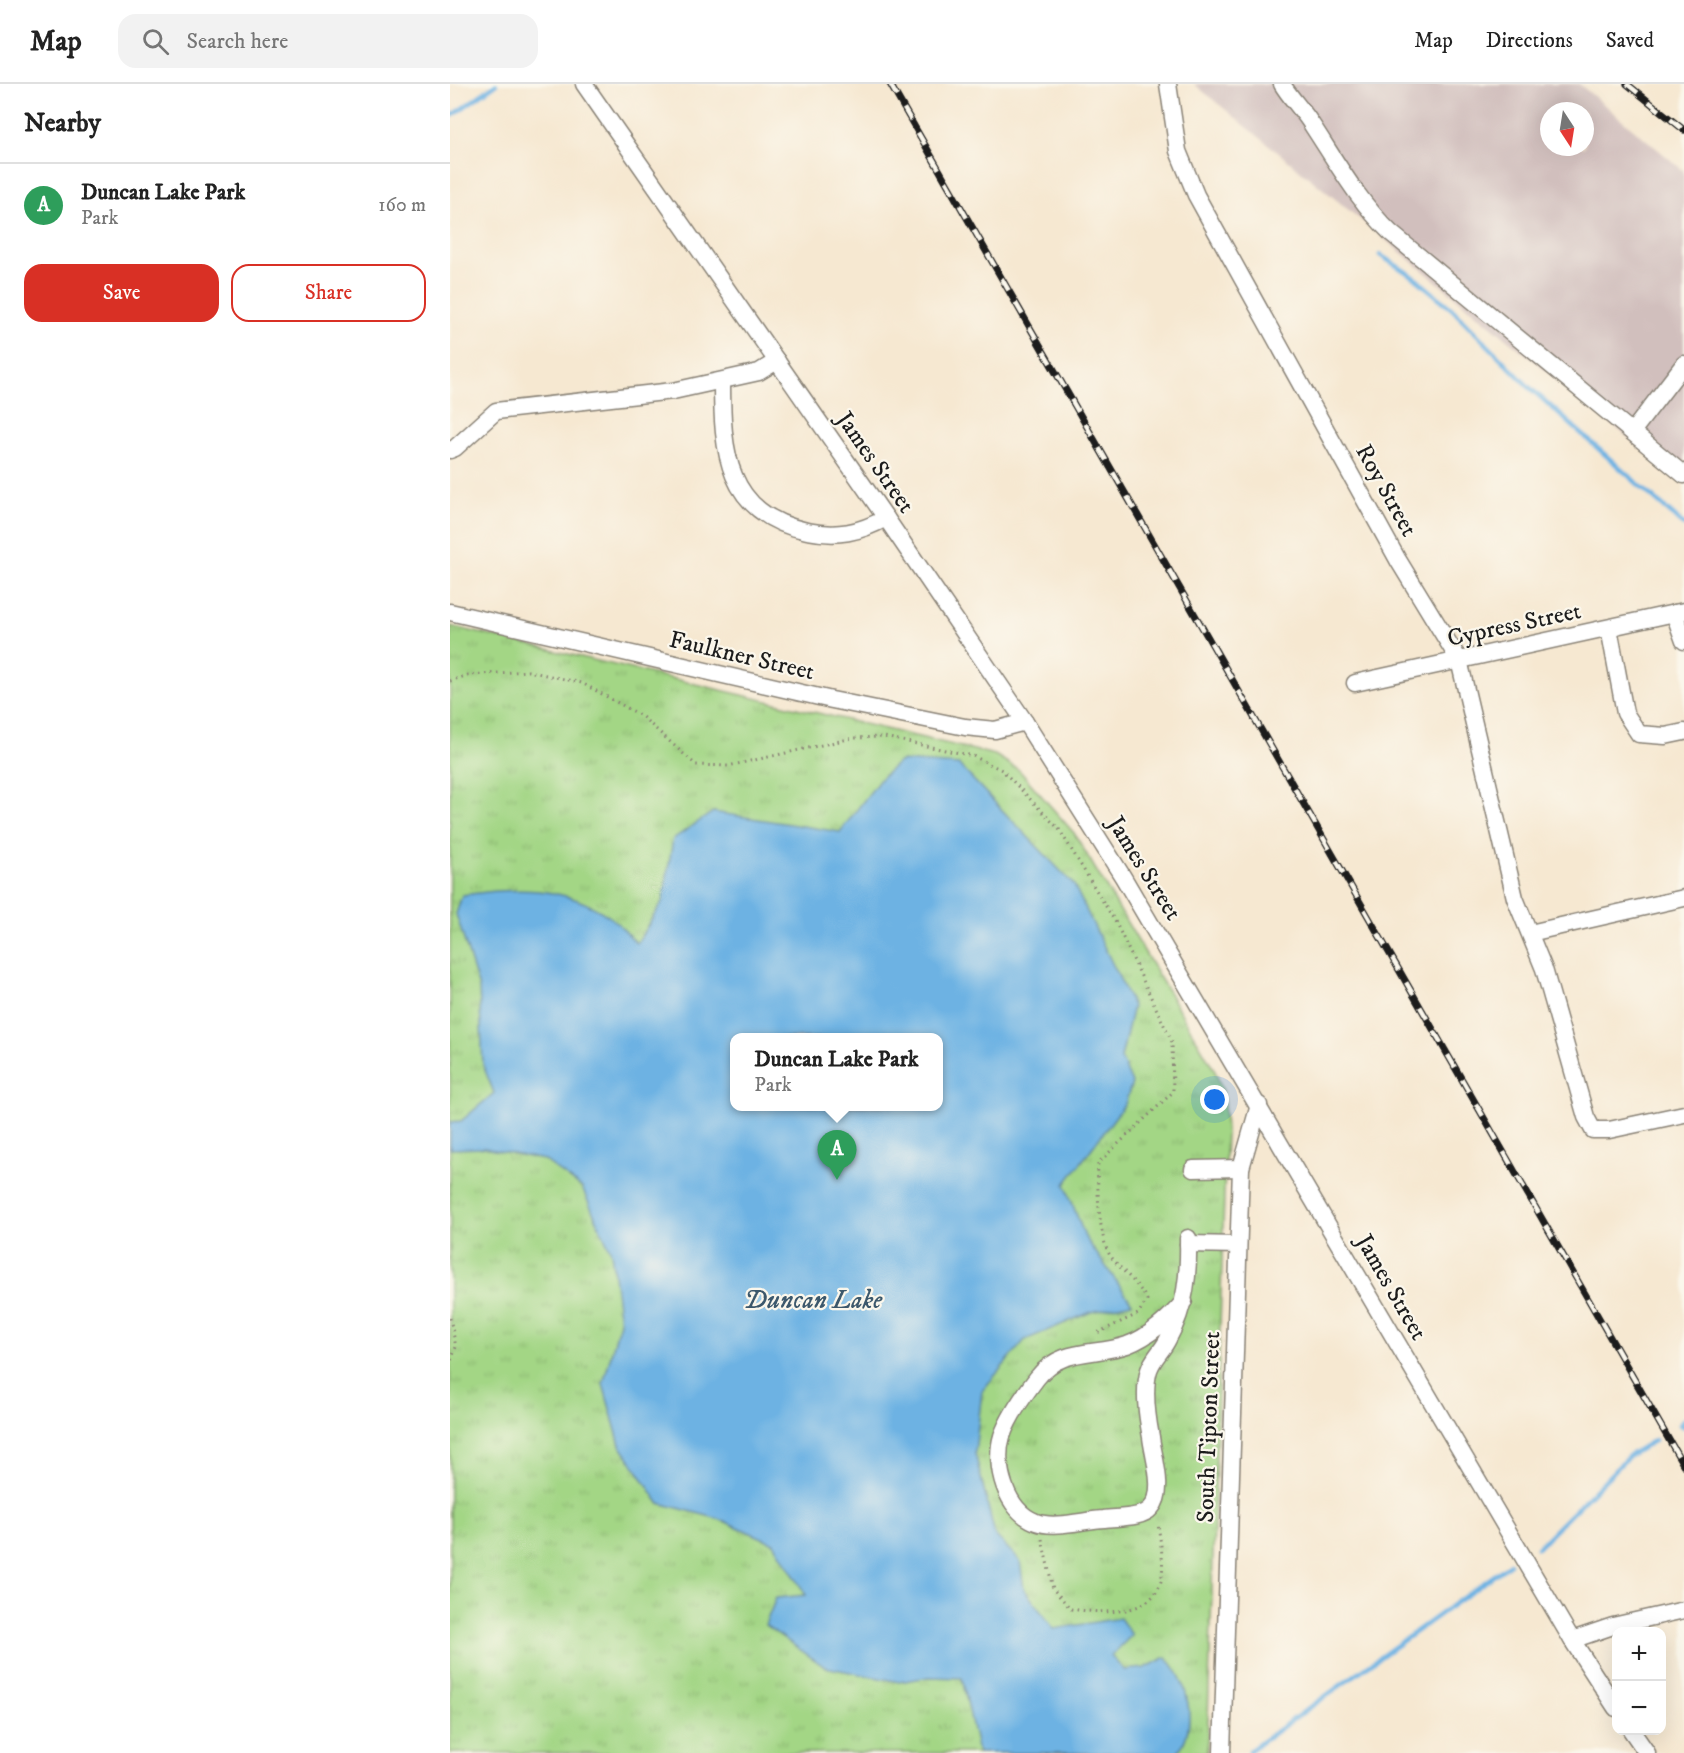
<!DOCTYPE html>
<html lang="en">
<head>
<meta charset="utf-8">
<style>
	body { margin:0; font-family:"IM FELL DW Pica",serif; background:#f2f2f2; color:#222 }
	.controls { position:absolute; right:18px; bottom:18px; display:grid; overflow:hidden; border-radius:12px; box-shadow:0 6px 24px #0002 }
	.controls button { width:54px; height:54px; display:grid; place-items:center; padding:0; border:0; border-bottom:2px solid #e0e0e0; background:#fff; color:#222; font:30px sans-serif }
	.compass { position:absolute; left:1090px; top:18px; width:54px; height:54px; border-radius:50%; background:#fff; box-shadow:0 6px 24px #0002; rotate:168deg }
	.you { position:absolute; left:765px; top:1016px; width:21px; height:21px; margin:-15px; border:4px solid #fff; border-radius:50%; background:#1a73e8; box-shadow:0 0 0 9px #1a73e833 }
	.badge { display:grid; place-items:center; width:39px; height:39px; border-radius:50%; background:#d93025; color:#fff; font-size:20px; font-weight:700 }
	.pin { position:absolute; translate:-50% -50px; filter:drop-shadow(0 2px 3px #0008) }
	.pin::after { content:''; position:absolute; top:32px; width:21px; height:18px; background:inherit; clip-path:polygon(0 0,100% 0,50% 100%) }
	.popup { position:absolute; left:280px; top:949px; width:213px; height:78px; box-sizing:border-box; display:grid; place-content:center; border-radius:12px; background:#fff; filter:drop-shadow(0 2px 4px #0005); font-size:20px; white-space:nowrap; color:#767676 }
	.popup b { font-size:22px; color:#222 }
	.popup::after { content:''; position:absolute; left:50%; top:100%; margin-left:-12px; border:12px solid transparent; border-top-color:#fff }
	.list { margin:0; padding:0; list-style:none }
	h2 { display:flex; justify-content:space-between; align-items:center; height:78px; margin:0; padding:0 24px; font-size:26px }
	h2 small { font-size:20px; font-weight:400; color:#767676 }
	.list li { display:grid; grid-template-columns:39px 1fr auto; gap:18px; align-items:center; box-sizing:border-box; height:84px; padding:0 24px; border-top:2px solid #e0e0e0 }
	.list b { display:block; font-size:22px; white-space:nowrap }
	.list p { margin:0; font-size:20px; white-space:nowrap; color:#767676 }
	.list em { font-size:20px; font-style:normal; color:#767676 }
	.actions { display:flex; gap:12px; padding:18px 24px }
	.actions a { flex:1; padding:14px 0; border:2px solid #d93025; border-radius:18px; text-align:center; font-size:21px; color:#d93025 }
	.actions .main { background:#d93025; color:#fff }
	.icon { flex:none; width:33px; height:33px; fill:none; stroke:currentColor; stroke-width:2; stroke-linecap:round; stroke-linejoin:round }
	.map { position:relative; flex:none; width:1234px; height:1669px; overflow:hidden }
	header { display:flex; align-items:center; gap:36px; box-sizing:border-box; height:84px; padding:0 30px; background:#fff; border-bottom:2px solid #e0e0e0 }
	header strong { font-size:28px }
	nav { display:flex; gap:33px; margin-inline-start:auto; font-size:21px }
	.search { width:420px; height:54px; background:#f2f2f2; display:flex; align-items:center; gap:15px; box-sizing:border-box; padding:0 21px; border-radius:18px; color:#767676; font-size:22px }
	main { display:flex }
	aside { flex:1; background:#fff }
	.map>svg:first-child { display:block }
	.industrial { fill:#d1bfbd; fill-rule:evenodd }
	.park { fill:url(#park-tufts); stroke:#607950; stroke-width:1.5; fill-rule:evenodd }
	.water { fill:#6db2e3; stroke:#446780; stroke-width:1.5; fill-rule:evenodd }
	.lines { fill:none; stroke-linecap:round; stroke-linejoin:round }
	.stream { stroke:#6db2e3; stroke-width:4.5 }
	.minor-casing { stroke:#898276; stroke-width:19 }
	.path { stroke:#898276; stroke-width:3; stroke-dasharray:1.5 4.5; stroke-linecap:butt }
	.minor { stroke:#fff; stroke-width:16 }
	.rail-casing { stroke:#1c1c1c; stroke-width:7 }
	.rail { stroke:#fbf7ec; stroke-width:4.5; stroke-dasharray:14; stroke-linecap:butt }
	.labels { text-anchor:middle; stroke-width:4.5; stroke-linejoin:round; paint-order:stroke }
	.street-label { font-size:24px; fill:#1c1c1c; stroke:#fbf7ec }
	.water-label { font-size:26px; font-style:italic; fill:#3c586c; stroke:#fbf7ec }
</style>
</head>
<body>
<header>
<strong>Map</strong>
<div class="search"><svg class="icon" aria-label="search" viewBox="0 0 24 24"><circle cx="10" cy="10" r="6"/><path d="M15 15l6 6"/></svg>Search here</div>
<nav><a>Map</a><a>Directions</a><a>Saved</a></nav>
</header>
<main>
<aside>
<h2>Nearby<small></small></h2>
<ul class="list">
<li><span class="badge" style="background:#2e9e5b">A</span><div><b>Duncan Lake Park</b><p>Park</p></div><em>160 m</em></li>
</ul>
<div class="actions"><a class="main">Save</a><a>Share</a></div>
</aside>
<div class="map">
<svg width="1234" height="1669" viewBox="0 0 1234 1669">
	<defs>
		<pattern id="park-tufts" width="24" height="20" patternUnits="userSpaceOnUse" patternTransform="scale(1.5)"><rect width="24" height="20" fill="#a3d685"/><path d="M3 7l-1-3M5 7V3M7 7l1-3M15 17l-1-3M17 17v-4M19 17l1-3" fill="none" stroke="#8cb772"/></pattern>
	</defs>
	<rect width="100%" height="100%" fill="#fbf7ec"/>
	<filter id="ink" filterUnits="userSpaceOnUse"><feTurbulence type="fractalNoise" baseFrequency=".0167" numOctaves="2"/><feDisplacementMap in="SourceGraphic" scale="12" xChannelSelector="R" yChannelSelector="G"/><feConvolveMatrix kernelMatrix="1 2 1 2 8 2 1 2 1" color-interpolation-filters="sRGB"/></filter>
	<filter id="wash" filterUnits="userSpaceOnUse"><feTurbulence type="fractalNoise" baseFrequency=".008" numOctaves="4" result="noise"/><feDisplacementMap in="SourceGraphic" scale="24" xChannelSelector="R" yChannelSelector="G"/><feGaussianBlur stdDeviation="1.35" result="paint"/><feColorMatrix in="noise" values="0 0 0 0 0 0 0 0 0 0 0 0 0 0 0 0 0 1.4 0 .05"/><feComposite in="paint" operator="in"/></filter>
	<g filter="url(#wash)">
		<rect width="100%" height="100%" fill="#f6e8d1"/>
		<!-- industrial -->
		<path class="industrial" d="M744,0H1129L1234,87V399ZM1099,27H1135V63H1099Z"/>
		<!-- park -->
		<path class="park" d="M0,542L545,671L569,686L624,749L764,985L773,1008L776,1045L757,1669H0ZM285,954H489V1022H285Z"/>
		<!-- water -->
		<path class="water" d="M450,677L509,681L624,801L683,922L671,974L682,999L675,1020L615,1100L635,1153L682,1219L641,1228L575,1256L532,1307L525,1369L545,1451L570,1477L574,1505L604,1545L670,1534L682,1551L661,1572L674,1586L695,1584L716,1573C738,1596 749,1643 727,1669H528L512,1594L479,1593L449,1598L375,1583L315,1541L326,1514L356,1511L324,1459L269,1435L209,1419L170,1361L153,1300L170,1238L161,1168L132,1104L94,1076L34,1064L0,1065V1038L11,1037L44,1009L33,981L29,904L6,830L12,811C68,804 111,800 160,833C170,840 178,851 187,859L213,817L223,755L263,728L390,748L431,694ZM285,954H489V1022H285Z"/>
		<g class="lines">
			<!-- stream -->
			<g class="stream">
				<polyline points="0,33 46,0"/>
				<polyline points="930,171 964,193 1002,225 1079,303 1234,441"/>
				<polyline points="1234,1335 1230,1341 1234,1343"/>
				<polyline points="1087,1464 1180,1371 1205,1356"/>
				<polyline points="799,1667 1060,1480"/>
			</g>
		</g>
	</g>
	<g filter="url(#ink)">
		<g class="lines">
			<defs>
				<g id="minor">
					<polyline points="134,0 436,434 575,638 673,793 1122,1556 1166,1624"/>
					<polyline points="718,0 728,67 746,111 948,476 1009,576 1065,814 1094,885 1136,1033 1143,1046 1159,1046 1234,1030"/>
					<path d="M832,0C841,15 853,26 862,41C887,79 908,117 941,149L1234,391"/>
					<path d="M272,297C272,367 276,430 357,447C387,453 409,449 436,434"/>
					<polyline points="1182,348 1234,280"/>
					<polyline points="0,366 5,364 46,327 223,307 309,288 327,277"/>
					<polyline points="0,528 382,616 515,643 545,646 575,638"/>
					<polyline points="1224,529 1234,557"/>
					<polyline points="1159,544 1175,629 1189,650 1215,652 1234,648"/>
					<polyline points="905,599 1234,527"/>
					<polyline points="1080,849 1234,814"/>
					<polyline points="743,1085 791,1084"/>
					<polyline points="738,1160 788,1161"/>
					<path d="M734,1217C720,1234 699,1253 677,1261C644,1272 611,1263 587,1294C574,1311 559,1332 552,1352C543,1381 556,1427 586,1438C604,1445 634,1436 654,1435C667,1433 692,1435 701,1424C716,1408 703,1372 701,1353C697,1332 693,1306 699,1286C703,1274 713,1266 718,1255C736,1223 739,1190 738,1154"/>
					<polyline points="1122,1556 1163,1542 1234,1526"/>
					<polyline points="1181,1646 1197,1669"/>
					<polyline points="772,1669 791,1084 809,1021"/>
				</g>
			</defs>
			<!-- minor casing -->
			<use href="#minor" class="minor-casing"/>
			<!-- path -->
			<g class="path">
				<path d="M0,597L18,591L78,587L132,599L190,631L246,681L278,682L403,654L434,653L523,672L552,686L609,745L666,839L722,958L723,1008L648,1079C647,1100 648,1158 662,1174C674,1189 688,1199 697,1216L688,1230L647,1249"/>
				<polyline points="0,1234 6,1263 0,1280"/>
				<path d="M592,1455L603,1505L621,1525C650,1529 701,1534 711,1497C715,1481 710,1456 708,1440"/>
			</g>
			<!-- minor -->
			<use href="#minor" class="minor"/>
			<defs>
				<g id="rail">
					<polyline points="440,0 1234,1382"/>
					<polyline points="1177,0 1234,46"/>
				</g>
			</defs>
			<!-- rail casing -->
			<use href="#rail" class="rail-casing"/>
			<!-- rail -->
			<use href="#rail" class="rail"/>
		</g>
	</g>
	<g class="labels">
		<!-- street labels -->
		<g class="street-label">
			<text transform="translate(426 378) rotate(55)" y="8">James Street</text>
			<text transform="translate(937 406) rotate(61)" y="8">Roy Street</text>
			<text transform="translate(1064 540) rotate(-12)" y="8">Cypress Street</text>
			<text transform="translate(292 571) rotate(13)" y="8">Faulkner Street</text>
			<text transform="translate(695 784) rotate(58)" y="8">James Street</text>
			<text transform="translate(942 1203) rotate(60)" y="8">James Street</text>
			<text transform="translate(758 1343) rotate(-88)" y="8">South Tipton Street</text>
		</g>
		<!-- water labels -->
		<g class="water-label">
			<text x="363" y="1224">Duncan Lake</text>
		</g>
	</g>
</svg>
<div class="controls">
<button>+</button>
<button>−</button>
</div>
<svg class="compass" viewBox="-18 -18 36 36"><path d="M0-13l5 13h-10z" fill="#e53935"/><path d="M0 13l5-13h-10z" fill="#767676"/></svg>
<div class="you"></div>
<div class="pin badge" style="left:387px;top:1096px;background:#2e9e5b">A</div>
<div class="popup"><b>Duncan Lake Park</b>Park</div>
</div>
</main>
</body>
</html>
